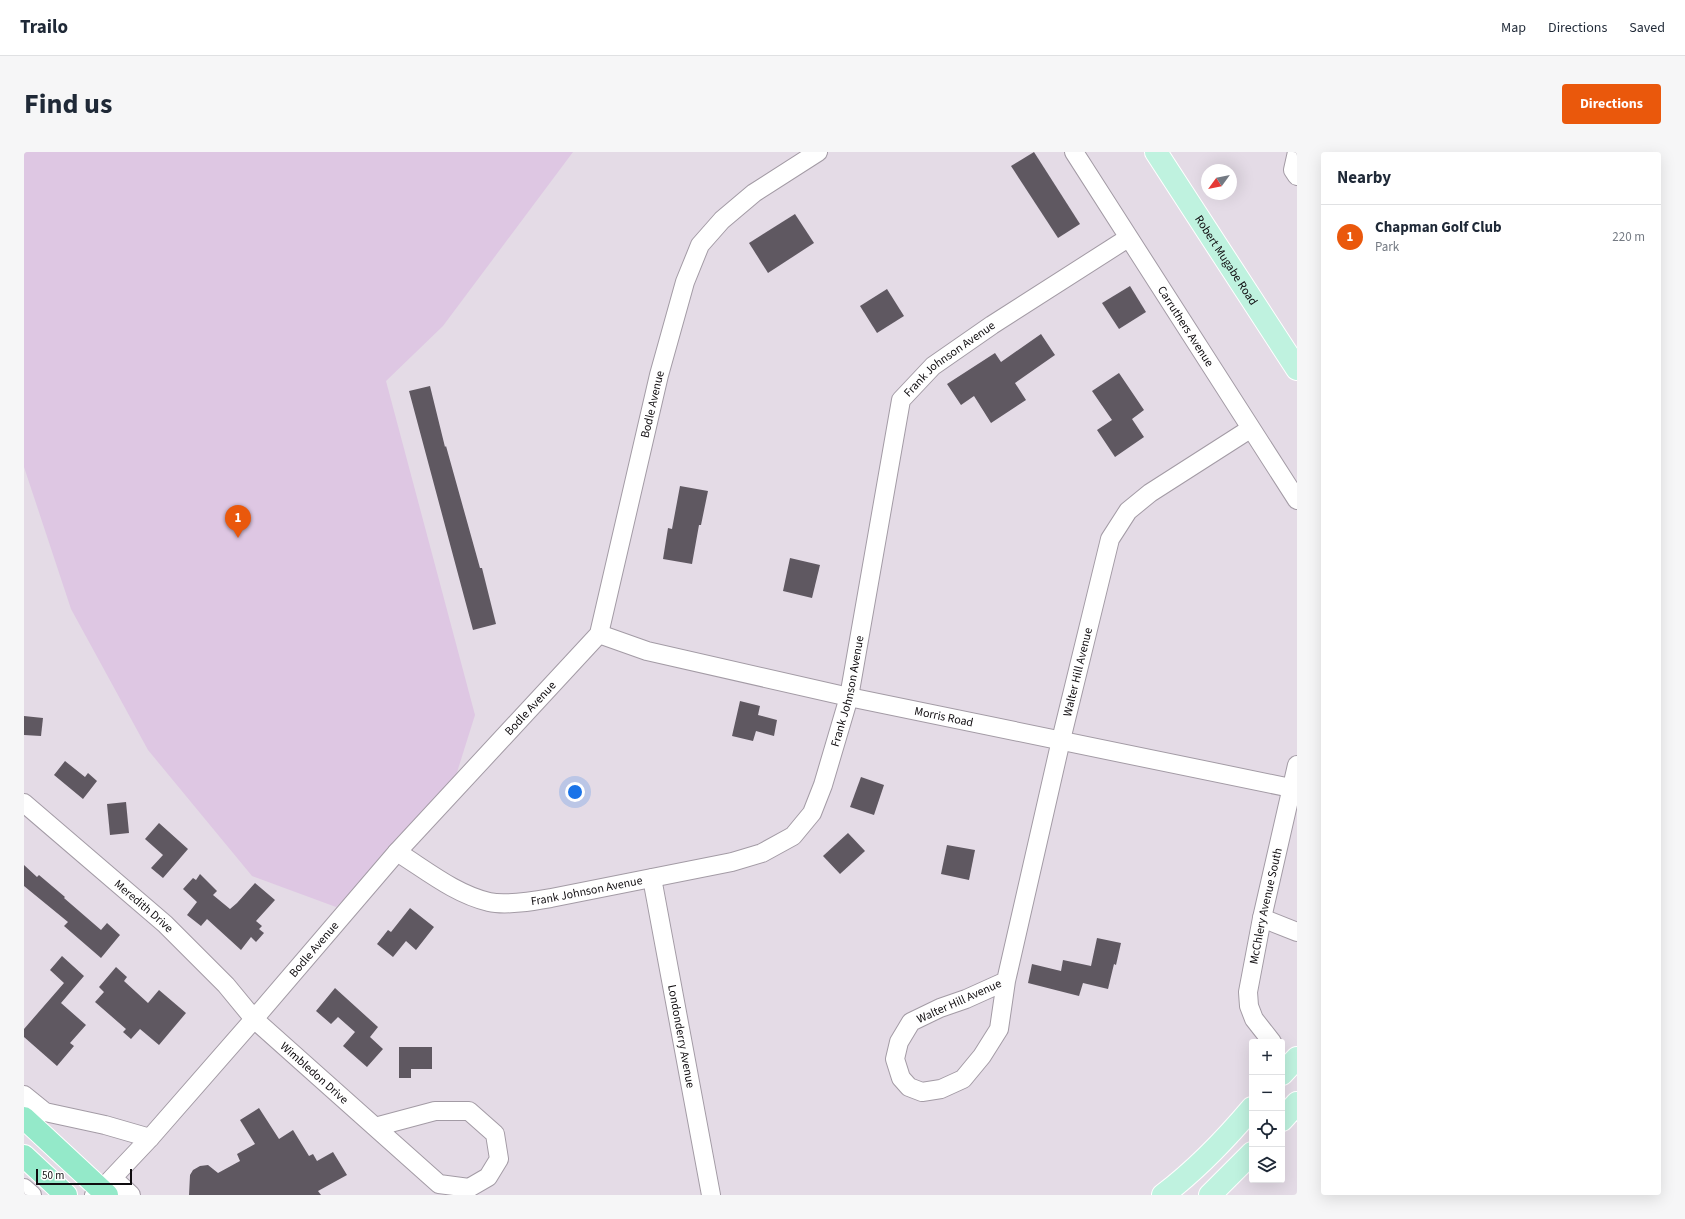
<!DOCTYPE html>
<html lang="en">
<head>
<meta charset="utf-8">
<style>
	body { margin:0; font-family:"Source Sans 3",sans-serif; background:#f6f6f7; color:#1f2937 }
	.controls { position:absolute; right:12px; bottom:12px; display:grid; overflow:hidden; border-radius:4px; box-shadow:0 4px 16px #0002 }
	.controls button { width:36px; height:36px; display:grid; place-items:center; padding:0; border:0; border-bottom:1px solid #e0e1e3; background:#fff; color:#1f2937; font:20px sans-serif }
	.compass { position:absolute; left:1177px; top:12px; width:36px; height:36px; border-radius:50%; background:#fff; box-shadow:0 4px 16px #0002; rotate:237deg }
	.scale { position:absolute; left:12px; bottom:10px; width:96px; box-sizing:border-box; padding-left:4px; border:2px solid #0f0c0f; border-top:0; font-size:11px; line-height:14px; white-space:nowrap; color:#0f0c0f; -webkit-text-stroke:3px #fff; paint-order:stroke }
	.you { position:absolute; left:551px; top:640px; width:14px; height:14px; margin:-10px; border:3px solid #fff; border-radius:50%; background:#1a73e8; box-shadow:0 0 0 6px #1a73e833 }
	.badge { display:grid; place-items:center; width:26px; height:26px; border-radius:50%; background:#ea580c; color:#fff; font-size:13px; font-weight:700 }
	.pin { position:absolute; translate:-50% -33px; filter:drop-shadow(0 1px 2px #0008) }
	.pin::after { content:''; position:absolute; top:21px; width:14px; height:12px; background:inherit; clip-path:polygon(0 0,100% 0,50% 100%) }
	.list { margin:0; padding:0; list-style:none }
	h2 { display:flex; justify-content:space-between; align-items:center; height:52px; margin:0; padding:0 16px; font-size:17px }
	h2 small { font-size:13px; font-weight:400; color:#747a83 }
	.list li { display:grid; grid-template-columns:26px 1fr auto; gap:12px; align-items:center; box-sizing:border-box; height:64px; padding:0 16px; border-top:1px solid #e0e1e3 }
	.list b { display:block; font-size:15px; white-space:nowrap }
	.list p { margin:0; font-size:13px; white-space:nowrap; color:#747a83 }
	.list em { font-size:13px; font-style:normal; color:#747a83 }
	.icon { flex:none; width:22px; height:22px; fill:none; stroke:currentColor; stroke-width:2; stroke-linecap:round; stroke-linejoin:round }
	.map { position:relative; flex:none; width:1273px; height:1043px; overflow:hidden; border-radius:4px }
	header { display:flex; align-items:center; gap:24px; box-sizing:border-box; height:56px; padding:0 20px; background:#fff; border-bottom:1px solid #e0e1e3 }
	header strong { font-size:19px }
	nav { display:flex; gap:22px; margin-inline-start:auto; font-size:14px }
	.intro { display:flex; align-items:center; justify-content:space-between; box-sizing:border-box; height:96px; padding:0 24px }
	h1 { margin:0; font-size:28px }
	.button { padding:10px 18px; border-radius:4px; background:#ea580c; color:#fff; font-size:14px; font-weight:700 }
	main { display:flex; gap:24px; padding:0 24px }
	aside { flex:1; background:#fff; border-radius:4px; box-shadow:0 4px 16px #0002 }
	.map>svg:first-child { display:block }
	.green { fill:#dec7e3 }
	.building { fill:#5f5861 }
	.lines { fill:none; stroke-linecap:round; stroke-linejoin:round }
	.minor-casing { stroke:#a39ba5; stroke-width:20 }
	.major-casing { stroke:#fff; stroke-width:24 }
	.highway-casing { stroke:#fff; stroke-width:24 }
	.minor { stroke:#fff; stroke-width:18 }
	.major { stroke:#bff2df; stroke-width:22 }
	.highway { stroke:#94e9c9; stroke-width:22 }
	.labels { text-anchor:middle; stroke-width:4; stroke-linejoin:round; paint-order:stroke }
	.street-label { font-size:12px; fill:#0f0c0f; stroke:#fff }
</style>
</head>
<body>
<header>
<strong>Trailo</strong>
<nav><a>Map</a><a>Directions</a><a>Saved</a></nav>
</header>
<div class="intro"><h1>Find us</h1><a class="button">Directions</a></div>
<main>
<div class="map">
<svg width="1273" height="1043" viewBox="0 0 1273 1043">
	<rect width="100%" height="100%" fill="#e4dbe6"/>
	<!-- green -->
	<polygon class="green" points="0,0 549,0 419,174 362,229 451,563 429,633 374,696 312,755 228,724 124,598 47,457 0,315"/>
	<!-- building -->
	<g class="building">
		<polygon points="1010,0 1056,72 1034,86 987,14"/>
		<polygon points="771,62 790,91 744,121 725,91"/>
		<polygon points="1106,134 1122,160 1095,177 1078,151"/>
		<polygon points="863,137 880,164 853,181 836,154"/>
		<polygon points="1017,182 1031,203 991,231 1002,248 967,271 950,244 937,253 923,232 971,201 977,210"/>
		<polygon points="1095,221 1120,258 1108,267 1120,285 1091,305 1073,278 1088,268 1068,239"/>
		<polygon points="406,234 421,295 422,294 456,416 458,416 472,472 449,478 385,239"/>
		<polygon points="656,334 684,339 677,373 675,373 668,412 639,407 644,376 648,377"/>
		<polygon points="766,406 796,413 788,446 759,439"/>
		<polygon points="716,549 736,554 734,563 753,568 750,584 732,579 729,589 708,584"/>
		<polygon points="0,564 19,566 17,584 0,583"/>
		<polygon points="41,609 61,625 64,621 73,629 59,647 30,623"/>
		<polygon points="837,625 860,633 850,663 826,655"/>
		<polygon points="102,650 105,681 86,683 83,652"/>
		<polygon points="135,671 164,697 139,726 127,716 139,703 121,687"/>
		<polygon points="824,681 841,699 816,722 799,704"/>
		<polygon points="923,693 951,698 945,728 917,722"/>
		<polygon points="0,713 13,725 15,723 41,745 40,746 77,778 83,771 96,783 77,806 40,774 44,770 0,734"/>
		<polygon points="176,722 193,739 189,743 206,757 213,751 231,731 251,748 232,769 238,774 235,777 240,781 232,790 227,785 217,798 183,767 177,774 163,763 173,750 159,737 169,726 172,728"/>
		<polygon points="386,756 410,775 392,798 382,789 369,805 353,792 364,778 367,780"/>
		<polygon points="1073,786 1097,791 1092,813 1090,812 1084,837 1059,831 1055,844 1004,831 1008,812 1037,819 1039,808 1067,814"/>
		<polygon points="38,804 60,824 37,851 62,873 46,891 50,894 33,914 0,885 0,877 40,831 26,818"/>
		<polygon points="92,815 103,825 100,829 124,851 135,838 162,861 135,893 116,877 107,887 99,880 102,877 71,850 80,840 75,835"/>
		<polygon points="311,836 354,875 346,885 359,897 343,915 319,894 331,880 314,865 307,872 292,859"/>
		<polygon points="375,895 408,895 408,917 387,917 387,926 375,926"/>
		<polygon points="235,956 255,987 269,978 285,1004 289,1002 293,1009 309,1000 323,1023 294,1039 297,1043 165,1043 166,1023 169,1018 176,1014 184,1013 194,1021 216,1009 213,1002 231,992 216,968"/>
	</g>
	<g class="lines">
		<defs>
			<g id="minor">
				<path id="s1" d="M1050,0L1273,348"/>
				<polyline points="1273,0 1269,18 1273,24"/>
				<path id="s2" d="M575,482L623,499L825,545L1267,636"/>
				<path id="s3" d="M0,651L141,772L202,833L230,867L415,1032L445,1036L464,1025L475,1007L471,982L445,959H411L351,975"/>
				<path id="s4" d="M373,700C402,718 431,742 465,750C482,754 510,749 527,746L708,710L738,701L769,684L788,661L799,633L825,545L877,248L909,214L968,173L1104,86"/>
				<path id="s5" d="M628,726L687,1043"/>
				<polyline points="1238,766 1273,780"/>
				<path id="s6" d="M982,829L942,847L916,856L887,870L875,890L871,907L877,926L885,935L898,940L917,937L939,927L958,904L975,877L982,829L1037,588L1086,387L1104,359L1126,341L1226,277"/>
				<path id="s7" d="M1248,890L1230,867L1225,854L1224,840L1238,766L1273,613"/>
				<polyline points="0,943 21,960 81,973 126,986"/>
				<polyline points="89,1026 107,1043"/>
				<polyline points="0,1036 8,1043"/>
				<path id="s8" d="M70,1043L77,1038L126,986L230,867L373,700L575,482L635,223L661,130L676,93L698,68L730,41L794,0"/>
			</g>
			<g id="major">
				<path id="s9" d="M1132,0L1273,217"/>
				<polyline points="1258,922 1273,906"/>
				<polyline points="1258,968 1273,951"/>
				<path d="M1139,1043C1172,1018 1201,988 1228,956"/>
				<polyline points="1186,1043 1228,1001"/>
			</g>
			<g id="highway">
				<polyline points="0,966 83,1043"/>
				<polyline points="0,1004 42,1043"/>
			</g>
		</defs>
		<!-- minor casing -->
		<use href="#minor" class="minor-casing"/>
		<!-- major casing -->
		<use href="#major" class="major-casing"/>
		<!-- highway casing -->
		<use href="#highway" class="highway-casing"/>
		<!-- minor -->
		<use href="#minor" class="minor"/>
		<!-- major -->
		<use href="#major" class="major"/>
		<!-- highway -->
		<use href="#highway" class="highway"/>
	</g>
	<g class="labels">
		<!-- street labels -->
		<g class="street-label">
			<text dy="4" stroke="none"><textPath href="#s9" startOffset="129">Robert Mugabe Road</textPath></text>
			<text dy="4" stroke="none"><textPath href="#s1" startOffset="207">Carruthers Avenue</textPath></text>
			<text dy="4" stroke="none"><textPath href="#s4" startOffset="936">Frank Johnson Avenue</textPath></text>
			<text dy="4" stroke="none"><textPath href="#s8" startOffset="991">Bodle Avenue</textPath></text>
			<text dy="4" stroke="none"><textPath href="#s6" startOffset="661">Walter Hill Avenue</textPath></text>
			<text dy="4" stroke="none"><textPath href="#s4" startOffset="576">Frank Johnson Avenue</textPath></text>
			<text dy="4" stroke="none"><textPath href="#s8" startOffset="654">Bodle Avenue</textPath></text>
			<text dy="4" stroke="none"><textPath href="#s2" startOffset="355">Morris Road</textPath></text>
			<text dy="4" stroke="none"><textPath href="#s4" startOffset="204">Frank Johnson Avenue</textPath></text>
			<text dy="4" stroke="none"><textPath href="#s7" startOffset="145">McChlery Avenue South</textPath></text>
			<text dy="4" stroke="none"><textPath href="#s3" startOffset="158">Meredith Drive</textPath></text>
			<text dy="4" stroke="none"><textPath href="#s8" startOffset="330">Bodle Avenue</textPath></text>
			<text transform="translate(935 849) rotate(-24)" y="4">Walter Hill Avenue</text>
			<text dy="4" stroke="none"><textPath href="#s5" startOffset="161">Londonderry Avenue</textPath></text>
			<text dy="4" stroke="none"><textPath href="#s3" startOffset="397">Wimbledon Drive</textPath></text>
		</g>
	</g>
</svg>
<div class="controls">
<button>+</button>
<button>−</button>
<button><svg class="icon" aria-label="locate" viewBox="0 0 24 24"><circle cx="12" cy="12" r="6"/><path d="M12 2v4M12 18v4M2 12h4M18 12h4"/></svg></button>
<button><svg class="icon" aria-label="layers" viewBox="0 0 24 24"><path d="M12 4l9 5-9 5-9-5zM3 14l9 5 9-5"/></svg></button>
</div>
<svg class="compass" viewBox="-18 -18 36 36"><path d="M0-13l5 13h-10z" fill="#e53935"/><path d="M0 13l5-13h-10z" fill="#747a83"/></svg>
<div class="scale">50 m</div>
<div class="you"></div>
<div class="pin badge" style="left:214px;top:386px">1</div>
</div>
<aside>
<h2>Nearby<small></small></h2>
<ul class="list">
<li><span class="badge">1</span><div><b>Chapman Golf Club</b><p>Park</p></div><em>220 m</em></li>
</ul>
</aside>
</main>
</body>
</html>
